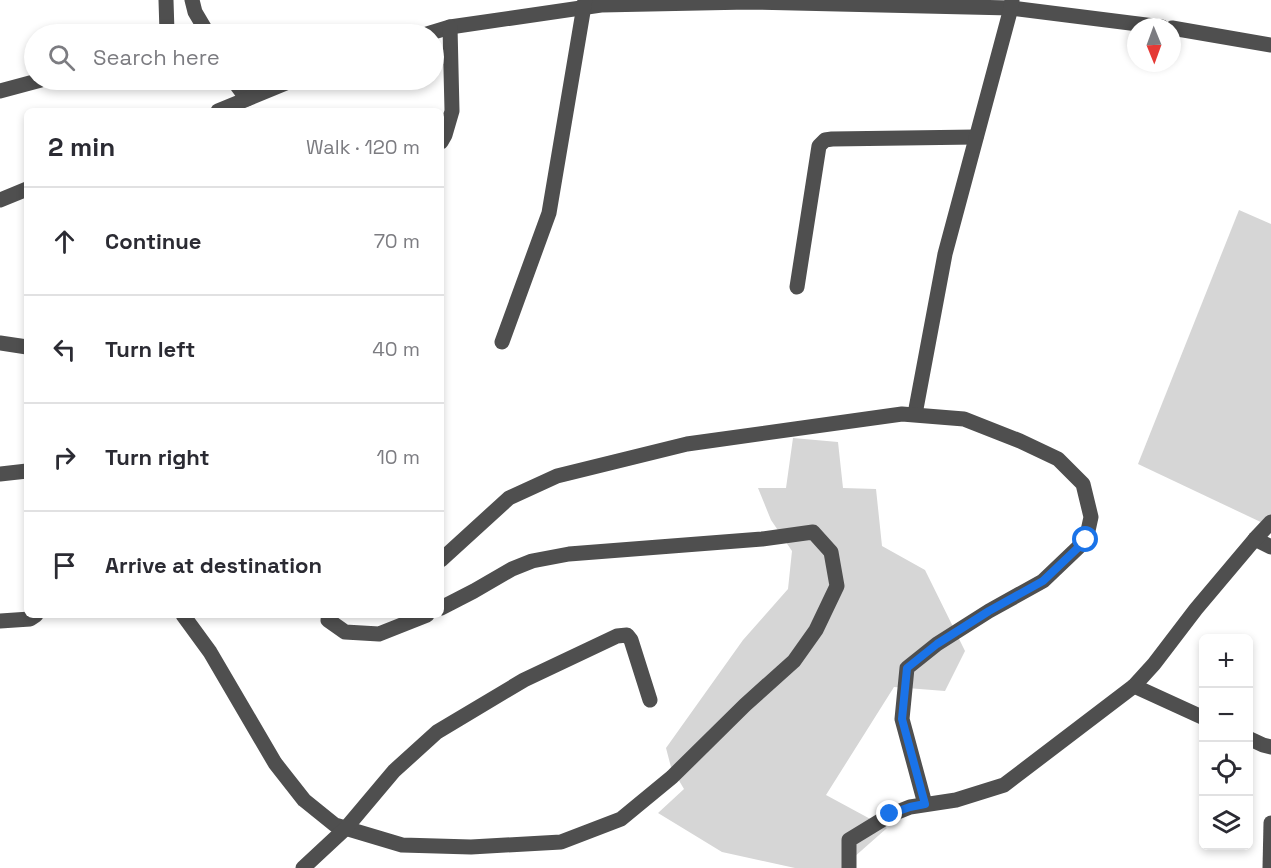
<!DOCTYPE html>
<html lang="en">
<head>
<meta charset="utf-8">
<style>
	body { margin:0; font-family:"Space Grotesk",sans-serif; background:#f2f2f3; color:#2b2b33 }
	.controls { position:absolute; right:18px; bottom:18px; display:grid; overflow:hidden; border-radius:9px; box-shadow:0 3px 9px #0003 }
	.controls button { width:54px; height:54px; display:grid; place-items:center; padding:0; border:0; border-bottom:2px solid #e1e1e2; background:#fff; color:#2b2b33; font:30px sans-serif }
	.compass { position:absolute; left:1127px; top:18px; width:54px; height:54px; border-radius:50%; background:#fff; box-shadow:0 3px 9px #0003; rotate:179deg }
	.stop { position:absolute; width:18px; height:18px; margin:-14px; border:4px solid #1a73e8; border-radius:50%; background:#fff }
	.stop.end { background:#1a73e8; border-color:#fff; box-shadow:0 2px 6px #0008 }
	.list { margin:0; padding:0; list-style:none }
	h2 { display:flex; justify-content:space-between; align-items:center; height:78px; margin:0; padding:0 24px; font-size:26px }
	h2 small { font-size:20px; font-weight:400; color:#7c7c81 }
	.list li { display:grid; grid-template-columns:39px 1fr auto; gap:18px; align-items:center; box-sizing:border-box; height:108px; padding:0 24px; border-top:2px solid #e1e1e2 }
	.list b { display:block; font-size:22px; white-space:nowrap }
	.list em { font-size:20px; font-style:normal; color:#7c7c81 }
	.icon { flex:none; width:33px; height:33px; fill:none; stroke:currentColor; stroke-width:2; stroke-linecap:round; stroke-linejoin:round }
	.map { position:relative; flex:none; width:1271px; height:868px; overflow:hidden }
	.search { position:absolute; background:#fff; box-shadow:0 3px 9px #0003; left:24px; top:24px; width:420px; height:66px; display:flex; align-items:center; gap:15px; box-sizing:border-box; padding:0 21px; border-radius:33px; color:#7c7c81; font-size:22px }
	.panel { position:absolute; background:#fff; box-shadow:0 3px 9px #0003; left:24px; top:108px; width:420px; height:510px; border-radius:9px }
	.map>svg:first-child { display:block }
	.green { fill:#d6d6d6 }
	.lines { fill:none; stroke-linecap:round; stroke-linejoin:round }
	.minor { stroke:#4f4f4f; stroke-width:15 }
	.route { stroke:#1a73e8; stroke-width:8 }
</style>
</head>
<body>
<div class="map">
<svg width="1271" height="868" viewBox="0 0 1271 868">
	<rect width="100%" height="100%" fill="#fff"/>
	<!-- green -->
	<g class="green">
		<polygon points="1239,210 1271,224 1271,521 1267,525 1138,464"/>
		<polygon points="793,438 838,442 843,488 876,489 882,546 925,570 965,651 945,691 894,687 826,795 887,828 853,858 855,868 795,868 722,852 658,813 684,789 671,767 666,748 743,640 788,589 792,551 771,520 758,488 786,488"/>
	</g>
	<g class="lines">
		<!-- minor -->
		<g class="minor">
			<polyline points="192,0 195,12 208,34"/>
			<polyline points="1172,28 1271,45"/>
			<polyline points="165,34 167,32 166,0"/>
			<polyline points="427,34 450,27 601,5 749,2 1011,8 1162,27"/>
			<polyline points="233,80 247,99"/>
			<polyline points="0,91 41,80"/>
			<polyline points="218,111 293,80"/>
			<polyline points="441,142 445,135 452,111 450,27"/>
			<polyline points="0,200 27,189"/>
			<polyline points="797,287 819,146 825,140 832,139 976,137"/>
			<polyline points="502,342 549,213 585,0"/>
			<polyline points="0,343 27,347"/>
			<polyline points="915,414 945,254 1011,8 1012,0"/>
			<polyline points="0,474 27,471"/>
			<polyline points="1255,539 1271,547"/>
			<polyline points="441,560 509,498 557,476 687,444 902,414 964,419 1020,441 1058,459 1083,484 1091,517 1086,540 1043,581 989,611 937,644 907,668 902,719 925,804"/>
			<polyline points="183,615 210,652 275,763 304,800 335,825 402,845 471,847 561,842 621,819 672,777 745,705 794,661 816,630 837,586 831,552 813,532 762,539 569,554 532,561 512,569 474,591 441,608"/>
			<polyline points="329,615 328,620 345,632 379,634 427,615"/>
			<polyline points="0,621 30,619 36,615"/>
			<polyline points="1134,686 1204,718"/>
			<polyline points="1248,738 1263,745 1271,747"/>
			<polyline points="303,868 346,828 394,771 437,732 524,680 617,636 627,635 631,640 650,700"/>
			<polyline points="849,868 849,840 890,815 910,807 956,800 1004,785 1134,686 1154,664 1196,609 1255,539 1271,522"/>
			<polyline points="1270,868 1271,823"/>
		</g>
	</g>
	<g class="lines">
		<!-- route -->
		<polyline class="route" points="890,814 910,807 925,804 902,719 907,668 937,644 989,611 1043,581 1086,540"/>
	</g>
</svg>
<div class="controls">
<button>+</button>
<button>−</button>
<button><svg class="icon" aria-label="locate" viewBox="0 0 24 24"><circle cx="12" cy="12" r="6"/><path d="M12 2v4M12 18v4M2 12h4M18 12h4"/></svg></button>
<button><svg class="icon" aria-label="layers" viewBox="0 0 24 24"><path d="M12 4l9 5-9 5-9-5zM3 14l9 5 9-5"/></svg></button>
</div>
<svg class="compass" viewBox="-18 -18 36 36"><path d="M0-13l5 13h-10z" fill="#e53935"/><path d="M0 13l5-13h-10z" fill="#7c7c81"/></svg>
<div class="stop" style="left:1086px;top:540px"></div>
<div class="stop end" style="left:890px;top:814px"></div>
<div class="search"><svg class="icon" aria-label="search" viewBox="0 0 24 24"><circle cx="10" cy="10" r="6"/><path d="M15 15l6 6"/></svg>Search here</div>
<section class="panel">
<h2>2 min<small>Walk · 120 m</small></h2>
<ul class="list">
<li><svg class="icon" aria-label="ahead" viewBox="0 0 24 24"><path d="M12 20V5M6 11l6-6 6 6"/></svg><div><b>Continue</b></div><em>70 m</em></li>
<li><svg class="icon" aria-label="left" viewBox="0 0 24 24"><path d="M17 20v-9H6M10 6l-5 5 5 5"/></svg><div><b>Turn left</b></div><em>40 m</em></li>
<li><svg class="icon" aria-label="right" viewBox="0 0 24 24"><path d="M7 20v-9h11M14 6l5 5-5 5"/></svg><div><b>Turn right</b></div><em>10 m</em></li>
<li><svg class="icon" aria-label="arrive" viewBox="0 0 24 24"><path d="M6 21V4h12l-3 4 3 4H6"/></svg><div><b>Arrive at destination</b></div></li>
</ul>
</section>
</div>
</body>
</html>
